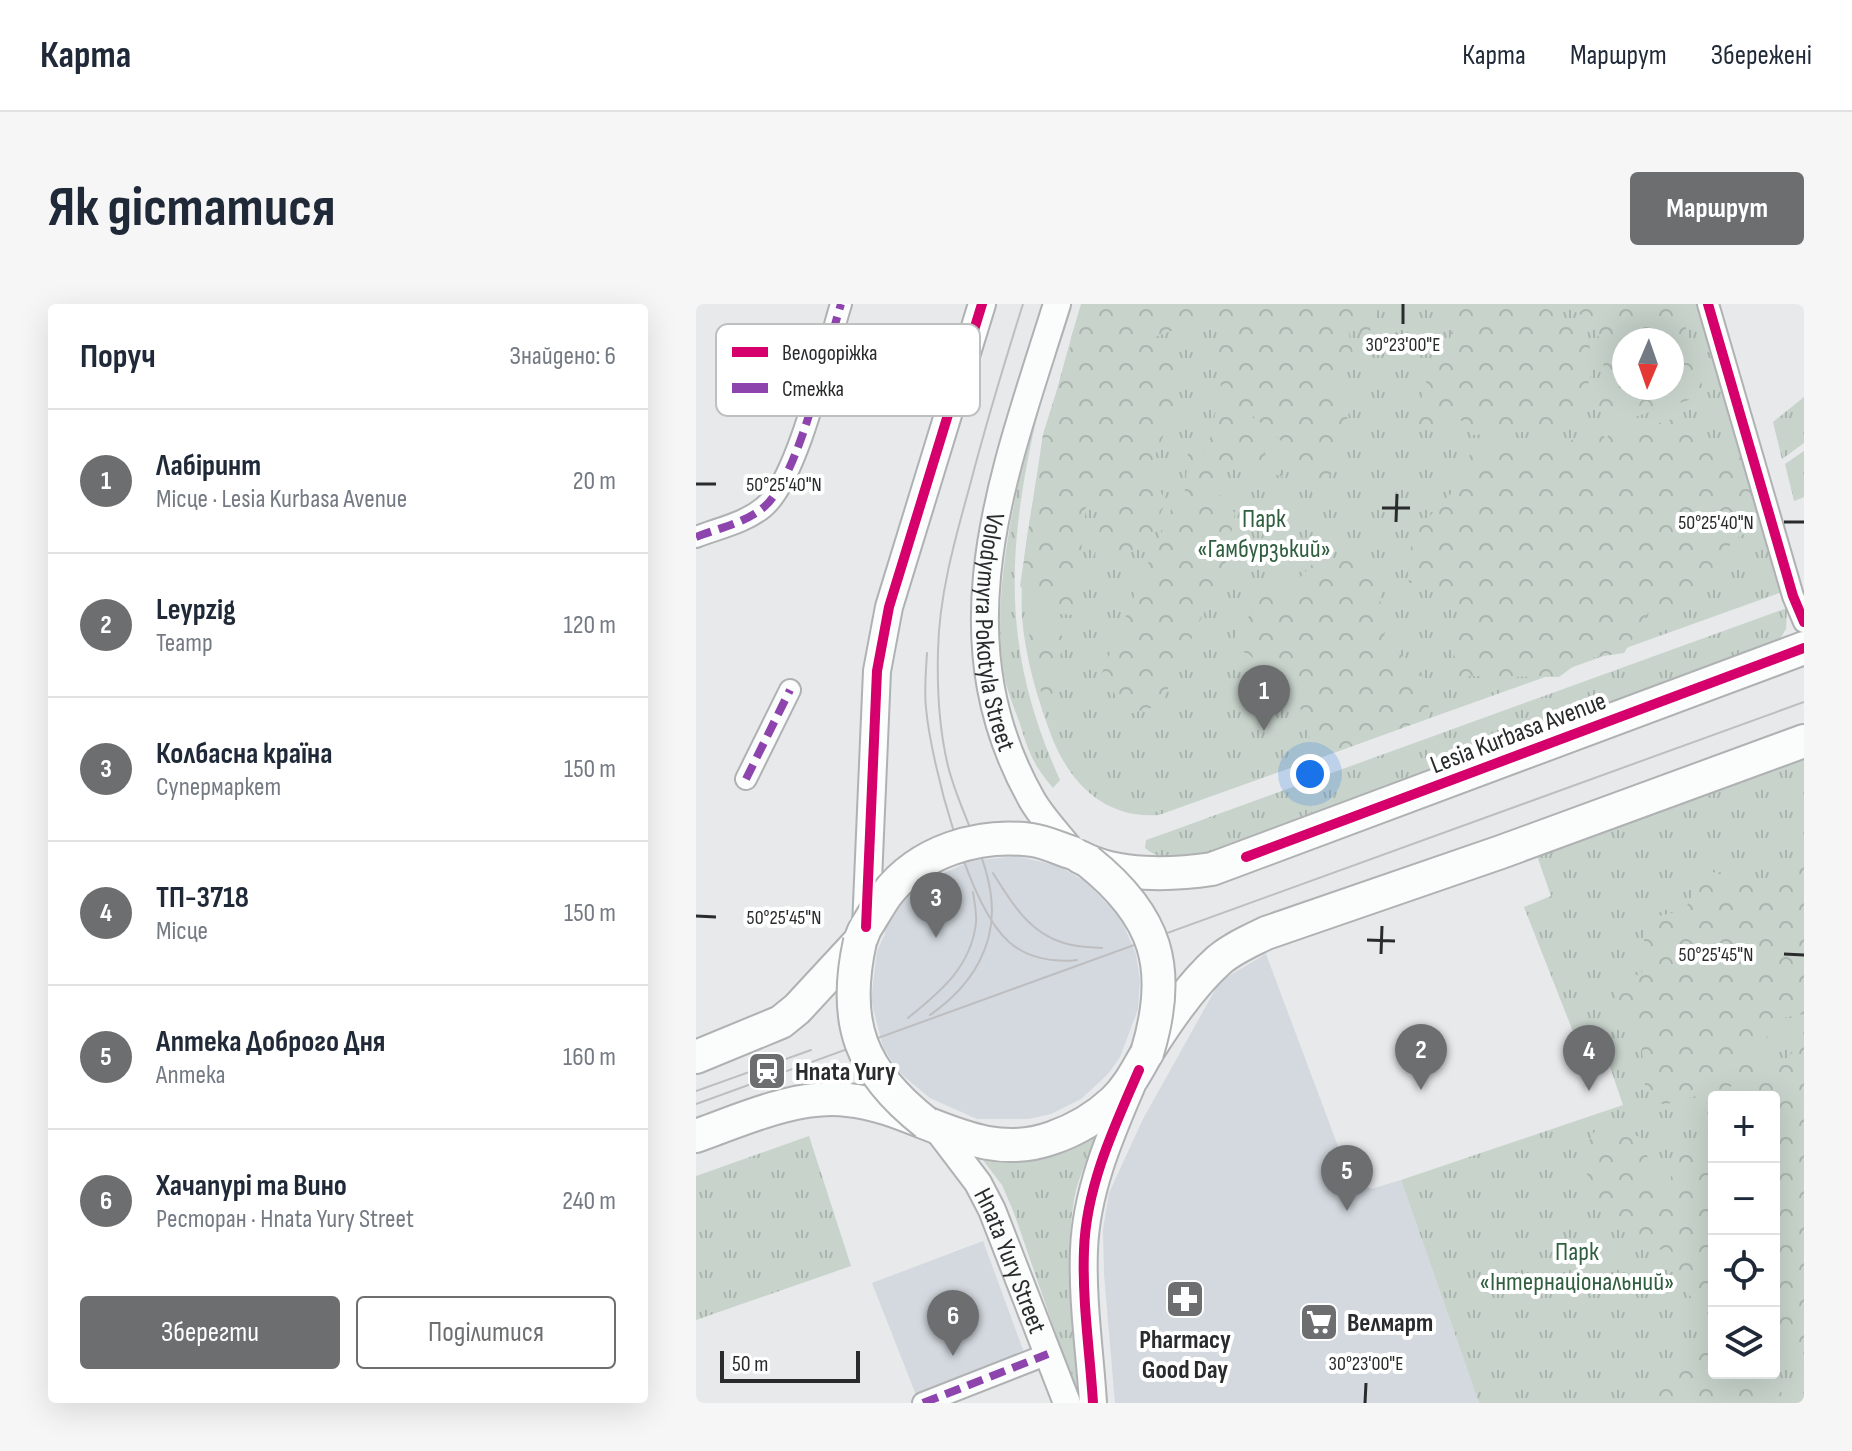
<!DOCTYPE html>
<html lang="uk">
<head>
<meta charset="utf-8">
<style>
	body { margin:0; font-family:"Sofia Sans Condensed",sans-serif; background:#f6f6f7; color:#1f2937 }
	.controls { position:absolute; right:24px; bottom:24px; display:grid; overflow:hidden; border-radius:8px; box-shadow:0 8px 32px #0002 }
	.controls button { width:72px; height:72px; display:grid; place-items:center; padding:0; border:0; border-bottom:2px solid #e0e1e3; background:#fff; color:#1f2937; font:40px sans-serif }
	.compass { position:absolute; left:916px; top:24px; width:72px; height:72px; border-radius:50%; background:#fff; box-shadow:0 8px 32px #0002; rotate:182deg }
	.scale { position:absolute; left:24px; bottom:20px; width:140px; box-sizing:border-box; padding-left:8px; border:4px solid #2a2b2d; border-top:0; font-size:22px; line-height:28px; white-space:nowrap; color:#2a2b2d; -webkit-text-stroke:6px #fff; paint-order:stroke }
	.you { position:absolute; left:614px; top:470px; width:28px; height:28px; margin:-20px; border:6px solid #fff; border-radius:50%; background:#1a73e8; box-shadow:0 0 0 12px #1a73e833 }
	.badge { display:grid; place-items:center; width:52px; height:52px; border-radius:50%; background:#6c6e70; color:#fff; font-size:26px; font-weight:700 }
	.pin { position:absolute; translate:-50% -66px; filter:drop-shadow(0 2px 4px #0008) }
	.pin::after { content:''; position:absolute; top:42px; width:28px; height:24px; background:inherit; clip-path:polygon(0 0,100% 0,50% 100%) }
	.list { margin:0; padding:0; list-style:none }
	h2 { display:flex; justify-content:space-between; align-items:center; height:104px; margin:0; padding:0 32px; font-size:34px }
	h2 small { font-size:26px; font-weight:400; color:#747a83 }
	.list li { display:grid; grid-template-columns:52px 1fr auto; gap:24px; align-items:center; box-sizing:border-box; height:144px; padding:0 32px; border-top:2px solid #e0e1e3 }
	.list b { display:block; font-size:30px; white-space:nowrap }
	.list p { margin:0; font-size:26px; white-space:nowrap; color:#747a83 }
	.list em { font-size:26px; font-style:normal; color:#747a83 }
	.actions { display:flex; gap:16px; padding:24px 32px }
	.actions a { flex:1; padding:18px 0; border:2px solid #6c6e70; border-radius:8px; text-align:center; font-size:28px; color:#6c6e70 }
	.actions .main { background:#6c6e70; color:#fff }
	.icon { flex:none; width:44px; height:44px; fill:none; stroke:currentColor; stroke-width:2; stroke-linecap:round; stroke-linejoin:round }
	.map { position:relative; flex:none; width:1108px; height:1099px; overflow:hidden; border-radius:8px }
	header { display:flex; align-items:center; gap:48px; box-sizing:border-box; height:112px; padding:0 40px; background:#fff; border-bottom:2px solid #e0e1e3 }
	header strong { font-size:38px }
	nav { display:flex; gap:44px; margin-inline-start:auto; font-size:28px }
	.intro { display:flex; align-items:center; justify-content:space-between; box-sizing:border-box; height:192px; padding:0 48px }
	h1 { margin:0; font-size:56px }
	.button { padding:20px 36px; border-radius:8px; background:#6c6e70; color:#fff; font-size:28px; font-weight:700 }
	main { display:flex; gap:48px; padding:0 48px }
	aside { flex:1; background:#fff; border-radius:8px; box-shadow:0 8px 32px #0002 }
	.map>svg:first-child { display:block }
	.built { fill:#d3d9df }
	.grass { fill:url(#grass-tufts); fill-rule:evenodd }
	.forest { fill:url(#forest-crowns); fill-rule:evenodd }
	.lines { fill:none; stroke-linecap:round; stroke-linejoin:round }
	.minor-casing { stroke:#afb1b3; stroke-width:24 }
	.tertiary-casing { stroke:#afb1b3; stroke-width:30 }
	.primary-casing { stroke:#afb1b3; stroke-width:36 }
	.minor { stroke:#fbfcfc; stroke-width:20 }
	.tertiary { stroke:#fbfcfc; stroke-width:26 }
	.primary { stroke:#fbfcfc; stroke-width:32 }
	.tram { stroke:#bebec0; stroke-width:2 }
	.primary-bridge-casing { stroke:#afb1b3; stroke-width:36; stroke-linecap:butt }
	.primary-bridge { stroke:#fbfcfc; stroke-width:32 }
	.quiet { stroke:#8e44ad; stroke-width:8; stroke-dasharray:16 8; stroke-linecap:butt }
	.cycleway-casing { stroke:#fff; stroke-width:15 }
	.cycleway { stroke:#d6006c; stroke-width:10 }
	.ticks { fill:none; stroke:#2a2b2d; stroke-width:3 }
	.labels { text-anchor:middle; stroke-width:8; stroke-linejoin:round; paint-order:stroke }
	.park-label { font-size:26px; fill:#2f5f3f; stroke:#fff }
	.street-label { font-size:26px; fill:#2a2b2d; stroke:#fff }
	.poi-label { font-size:26px; font-weight:bold; fill:#2a2b2d; stroke:#fff; text-anchor:start }
	.key { fill:#fff; stroke:#bfbfc0; stroke-width:2 }
	.key-label { font-size:22px; fill:#2a2b2d }
	.ticks-label { font-size:20px; text-anchor:middle; fill:#2a2b2d; stroke:#fff; stroke-width:8; stroke-linejoin:round; paint-order:stroke }
</style>
</head>
<body>
<header>
<strong>Карта</strong>
<nav><a>Карта</a><a>Маршрут</a><a>Збережені</a></nav>
</header>
<div class="intro"><h1>Як дістатися</h1><a class="button">Маршрут</a></div>
<main>
<aside>
<h2>Поруч<small>Знайдено: 6</small></h2>
<ul class="list">
<li><span class="badge">1</span><div><b>Лабіринт</b><p>Місце · Lesia Kurbasa Avenue</p></div><em>20 m</em></li>
<li><span class="badge">2</span><div><b>Leypzig</b><p>Театр</p></div><em>120 m</em></li>
<li><span class="badge">3</span><div><b>Колбасна країна</b><p>Супермаркет</p></div><em>150 m</em></li>
<li><span class="badge">4</span><div><b>ТП-3718</b><p>Місце</p></div><em>150 m</em></li>
<li><span class="badge">5</span><div><b>Аптека Доброго Дня</b><p>Аптека</p></div><em>160 m</em></li>
<li><span class="badge">6</span><div><b>Хачапурі та Вино</b><p>Ресторан · Hnata Yury Street</p></div><em>240 m</em></li>
</ul>
<div class="actions"><a class="main">Зберегти</a><a>Поділитися</a></div>
</aside>
<div class="map">
<svg width="1108" height="1099" viewBox="0 0 1108 1099">
	<defs>
		<pattern id="grass-tufts" width="24" height="20" patternUnits="userSpaceOnUse" patternTransform="scale(2)"><rect width="24" height="20" fill="#c7d3cb"/><path d="M3 7l-1-3M5 7V3M7 7l1-3M15 17l-1-3M17 17v-4M19 17l1-3" fill="none" stroke="#abb5af"/></pattern>
		<pattern id="forest-crowns" width="20" height="18" patternUnits="userSpaceOnUse" patternTransform="scale(2)"><rect width="20" height="18" fill="#c7d3cb"/><path d="M2 6a3 3 0 1 1 6 0M12 15a3 3 0 1 1 6 0" fill="none" stroke="#abb5af"/></pattern>
	</defs>
	<rect width="100%" height="100%" fill="#e7e9eb"/>
	<!-- built -->
	<g class="built">
		<polygon points="320,552 363,562 390,578 424,613 440,650 444,676 442,705 424,753 412,770 385,795 355,810 333,815 281,815 234,794 217,780 202,767 187,743 175,696 181,647 189,630 189,609 230,572 232,576 275,557"/>
		<polygon points="570,650 652,869 675,885 705,876 783,1099 419,1099 408,970 407,926 413,889 447,815 524,677"/>
		<polygon points="287,937 330,1054 222,1096 176,979"/>
	</g>
	<!-- grass -->
	<g class="grass">
		<path d="M377,0C363,44 345,90 336,135C309,262 310,357 364,476L357,484C338,462 332,447 324,420C319,407 314,393 310,380C286,281 340,94 377,0Z"/>
		<path d="M385,0H1004L1089,287L463,511C411,515 376,482 357,436C342,397 329,354 326,312C324,275 330,238 336,202C348,133 365,67 385,0ZM928,36H976V84H928Z"/>
		<polygon points="1108,93 1108,139 1086,155 1077,118"/>
		<polygon points="1108,147 1108,193 1098,197 1089,160"/>
		<path d="M1091,304L1090,325L1079,343L518,548C498,552 466,560 449,544L450,536L470,529Z"/>
		<path d="M1108,448V1099H783L705,876L927,801L910,751L889,758L828,603L855,592L839,546ZM1018,793H1078V1069H1018Z"/>
		<path d="M404,827C394,849 382,872 378,896C367,960 378,1029 382,1094L318,909L306,881L283,851Z"/>
		<polygon points="113,832 155,962 0,1016 0,872"/>
	</g>
	<!-- forest -->
	<g class="forest">
		<polygon points="388,0 684,0 672,32 652,25 658,54 642,82 655,102 628,190 619,193 593,157 592,143 557,112 547,123 589,174 546,158 514,180 539,209 528,266 467,395 462,402 433,410 405,371 477,201 489,187 492,149 511,148 525,83 517,49 524,36 513,13 459,33 483,45 476,112 452,167 470,197 449,245 399,252 408,201 390,202 378,311 348,309 324,282 347,130"/>
		<polygon points="762,0 842,0 891,27 897,63 881,120 858,126 776,131 764,115 747,124 717,128 729,80 753,39"/>
		<path d="M866,0H983L1009,91L935,114L905,107L899,88L910,52L897,18ZM928,36H976V84H928Z"/>
		<path d="M984,113L1021,149L1043,146L1066,219L1038,236L988,300L952,309L928,349L887,355L863,373L763,372L757,345C782,305 757,275 713,279L712,264L717,230L764,180L776,144L864,143L894,125L911,134L917,121L946,124Z"/>
		<polygon points="651,248 682,280 689,334 697,345 707,353 720,358 734,391 731,415 621,455 598,385 581,388 555,352 534,340 573,283 593,286 618,258 637,268"/>
		<polygon points="332,322 357,323 367,333 361,375 356,390 364,410 351,406 338,366"/>
		<polygon points="1108,542 1108,710 1086,714 1056,751 1081,764 1108,737 1108,1043 1078,1037 1078,793 1043,793 1040,781 967,801 949,781 945,735 924,713 915,665 945,672 950,615 989,606 1008,565 1077,588"/>
		<polygon points="902,822 944,833 962,880 975,886 975,856 1018,835 1018,1011 979,980 975,946 951,945 938,920 917,925 883,853"/>
		<polygon points="1011,1045 1018,1045 1018,1069 1073,1072 1093,1099 917,1099 962,1084"/>
	</g>
	<g class="lines">
		<defs>
			<g id="minor">
				<polyline points="1012,0 1097,292 1108,318"/>
				<path d="M0,233C23,224 49,219 68,203C103,173 130,48 145,0"/>
				<polyline points="50,475 94,386"/>
				<polyline points="227,1099 352,1050"/>
			</g>
			<g id="tertiary">
				<path id="s1" d="M361,0C309,167 242,330 336,496C347,515 364,532 377,549"/>
				<polyline points="170,623 181,367 193,303 286,0"/>
				<path id="s2" d="M241,825L282,879L296,906L371,1099"/>
				<path d="M397,1099C394,1049 386,997 388,946C390,889 413,834 435,783"/>
			</g>
			<g id="primary">
				<path d="M384,553C421,573 476,571 516,565L1108,344"/>
				<polyline points="0,753 85,718 101,705 164,637 168,627"/>
				<path d="M0,832C48,815 100,790 152,796C223,803 281,861 356,834C379,826 401,813 418,797C433,783 442,764 452,747C472,715 495,681 523,656C537,644 554,637 570,629L805,548L1108,437"/>
			</g>
		</defs>
		<!-- minor casing -->
		<use href="#minor" class="minor-casing"/>
		<!-- tertiary casing -->
		<use href="#tertiary" class="tertiary-casing"/>
		<!-- primary casing -->
		<use href="#primary" class="primary-casing"/>
		<!-- minor -->
		<use href="#minor" class="minor"/>
		<!-- tertiary -->
		<use href="#tertiary" class="tertiary"/>
		<!-- primary -->
		<use href="#primary" class="primary"/>
		<!-- tram -->
		<g class="tram">
			<path d="M231,349C230,367 228,386 230,404C235,459 272,602 313,638C331,654 358,659 381,656"/>
			<path d="M297,569C315,598 333,629 368,639C380,643 394,643 406,644"/>
			<path d="M234,711C254,697 272,679 283,658C320,589 268,528 252,462C243,425 241,385 242,347C243,291 259,235 274,181C290,120 308,60 327,0"/>
			<path d="M212,714C244,688 275,663 280,619C281,609 278,597 277,588"/>
			<polyline points="0,787 115,746"/>
			<polyline points="0,800 1108,398"/>
		</g>
		<defs>
			<g id="primary-bridge">
				<path d="M392,557C461,612 477,664 451,749"/>
				<path d="M170,623C177,612 183,601 190,591C223,547 283,529 336,536C350,538 364,545 377,549"/>
				<path d="M164,637C146,719 164,767 230,819"/>
			</g>
		</defs>
		<!-- primary-bridge casing -->
		<use href="#primary-bridge" class="primary-bridge-casing"/>
		<!-- primary-bridge -->
		<use href="#primary-bridge" class="primary-bridge"/>
		<!-- quiet -->
		<g class="quiet">
			<path d="M0,233C23,224 49,219 68,203C103,173 130,48 145,0"/>
			<polyline points="50,475 94,386"/>
			<polyline points="227,1099 352,1050"/>
		</g>
		<defs>
			<g id="cycleway">
				<polyline points="1012,0 1097,292 1108,318"/>
				<polyline points="550,553 1108,344"/>
				<polyline points="170,623 181,367 193,303 286,0"/>
				<path d="M397,1099C394,1049 386,997 388,946C390,883 418,823 443,766"/>
			</g>
		</defs>
		<!-- cycleway casing -->
		<use href="#cycleway" class="cycleway-casing"/>
		<!-- cycleway -->
		<use href="#cycleway" class="cycleway"/>
	</g>
	<!-- ticks -->
	<path class="ticks" d="M707,20V0M0,180H20M686,204H714M700,218L701,190M1088,218H1108M0,612L20,613M671,636L699,637M685,650L686,622M1088,650L1108,651M669,1099L670,1079"/>
	<!-- icons -->
	<defs>
		<symbol id="station-square" viewBox="-11 -11 22 22"><rect x="-9" y="-9" width="18" height="18" rx="4" fill="#6c6e70" stroke="#fff"/><path d="M-3-6H3Q5-6 5-4V2Q5 4 3 4L4.5 6H3L1.5 4h-3L-3 6H-4.5L-3 4Q-5 4-5 2V-4Q-5-6-3-6ZM-3.5-4v3h7v-3ZM-3.5 1v1.5H-2V1ZM2 1v1.5H3.5V1Z" fill="#fff"/></symbol>
		<symbol id="pharmacy-square" viewBox="-11 -11 22 22"><rect x="-9" y="-9" width="18" height="18" rx="4" fill="#6c6e70" stroke="#fff"/><path d="M-2-6h4v4h4v4h-4v4h-4v-4h-4v-4h4Z" fill="#fff"/></symbol>
		<symbol id="supermarket-square" viewBox="-11 -11 22 22"><rect x="-9" y="-9" width="18" height="18" rx="4" fill="#6c6e70" stroke="#fff"/><path d="M-6-5.5h2.5l.6 2H6L4.5 2H-2.5L-4.4-4H-6ZM-1.5 3.2a1.3 1.3 0 1 0 .1 0ZM3 3.2a1.3 1.3 0 1 0 .1 0Z" fill="#fff"/></symbol>
	</defs>
	<g fill-rule="evenodd">
		<use href="#station-square" x="49" y="745" width="44" height="44"/>
		<use href="#pharmacy-square" x="467" y="973" width="44" height="44"/>
		<use href="#supermarket-square" x="601" y="996" width="44" height="44"/>
	</g>
	<g class="labels">
		<!-- park labels -->
		<g class="park-label">
			<text x="568" y="223">Парк<tspan x="568" dy="30">«Гамбурзький»</tspan></text>
			<text x="881" y="956">Парк<tspan x="881" dy="30">«Інтернаціональний»</tspan></text>
		</g>
		<!-- street labels -->
		<g class="street-label">
			<text dy="9" stroke="none"><textPath href="#s1" startOffset="338">Volodymyra Pokotyla Street</textPath></text>
			<text transform="translate(822 428) rotate(-21)" y="9">Lesia Kurbasa Avenue</text>
			<text dy="9" stroke="none"><textPath href="#s2" startOffset="152">Hnata Yury Street</textPath></text>
		</g>
		<!-- poi labels -->
		<g class="poi-label">
			<text x="99" y="776">Hnata Yury</text>
			<text x="651" y="1027">Велмарт</text>
			<text x="489" y="1044" text-anchor="middle">Pharmacy<tspan x="489" dy="30">Good Day</tspan></text>
		</g>
	</g>
	<!-- legend -->
	<rect x="20" y="20" width="264" height="92" rx="12" class="key"/>
	<rect x="36" y="43" width="36" height="10" fill="#d6006c"/>
	<rect x="36" y="79" width="36" height="10" fill="#8e44ad"/>
	<g class="key-label">
		<text x="86" y="56">Велодоріжка</text>
		<text x="86" y="92">Стежка</text>
	</g>
	<g class="ticks-label">
		<text x="707" y="47">30°23'00"E</text>
		<text x="88" y="187">50°25'40"N</text>
		<text x="1020" y="225">50°25'40"N</text>
		<text x="88" y="620">50°25'45"N</text>
		<text x="1020" y="657">50°25'45"N</text>
		<text x="670" y="1066">30°23'00"E</text>
	</g>
</svg>
<div class="controls">
<button>+</button>
<button>−</button>
<button><svg class="icon" aria-label="locate" viewBox="0 0 24 24"><circle cx="12" cy="12" r="6"/><path d="M12 2v4M12 18v4M2 12h4M18 12h4"/></svg></button>
<button><svg class="icon" aria-label="layers" viewBox="0 0 24 24"><path d="M12 4l9 5-9 5-9-5zM3 14l9 5 9-5"/></svg></button>
</div>
<svg class="compass" viewBox="-18 -18 36 36"><path d="M0-13l5 13h-10z" fill="#e53935"/><path d="M0 13l5-13h-10z" fill="#747a83"/></svg>
<div class="scale">50 m</div>
<div class="you"></div>
<div class="pin badge" style="left:568px;top:427px">1</div>
<div class="pin badge" style="left:725px;top:786px">2</div>
<div class="pin badge" style="left:240px;top:634px">3</div>
<div class="pin badge" style="left:893px;top:787px">4</div>
<div class="pin badge" style="left:651px;top:907px">5</div>
<div class="pin badge" style="left:257px;top:1052px">6</div>
</div>
</main>
</body>
</html>
